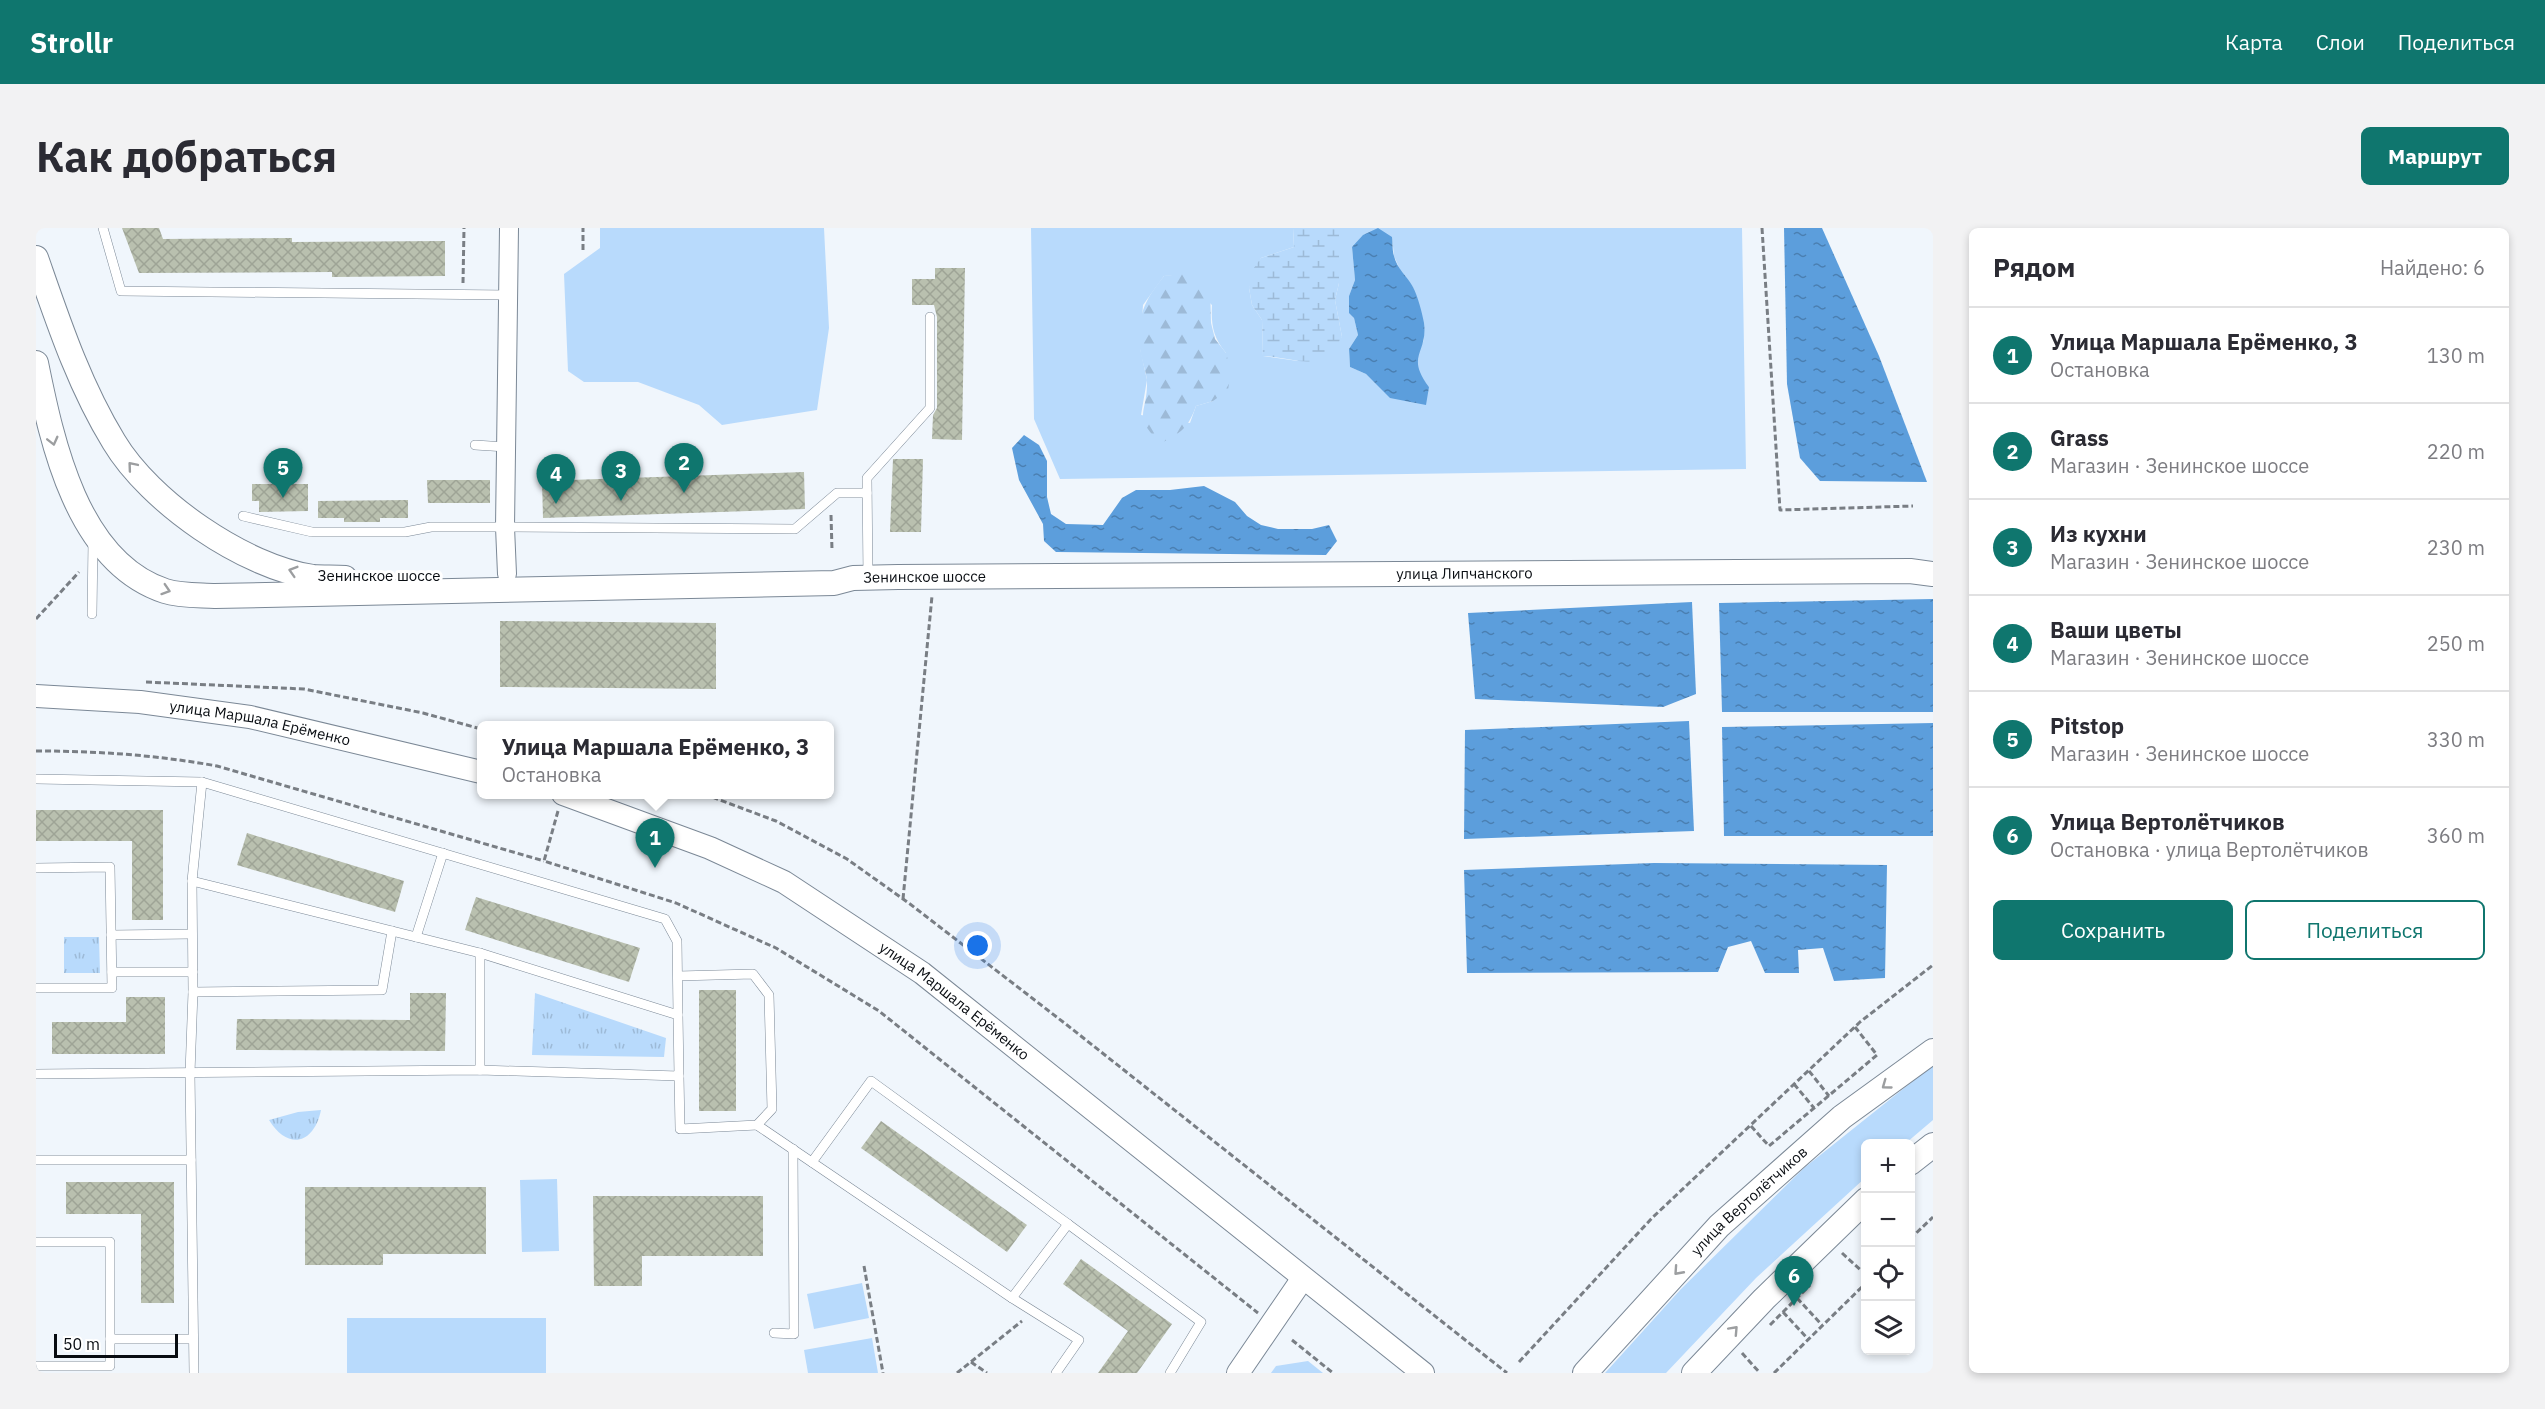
<!DOCTYPE html>
<html lang="ru">
<head>
<meta charset="utf-8">
<style>
	body { margin:0; font-family:"IBM Plex Sans",sans-serif; background:#f2f2f3; color:#2b2b33 }
	.controls { position:absolute; right:18px; bottom:18px; display:grid; overflow:hidden; border-radius:9px; box-shadow:0 3px 9px #0003 }
	.controls button { width:54px; height:54px; display:grid; place-items:center; padding:0; border:0; border-bottom:2px solid #e1e1e2; background:#fff; color:#2b2b33; font:30px sans-serif }
	.scale { position:absolute; left:18px; bottom:15px; width:124px; box-sizing:border-box; padding-left:6px; border:3px solid #080c11; border-top:0; font-size:16px; line-height:21px; white-space:nowrap; color:#080c11; -webkit-text-stroke:4px #fff; paint-order:stroke }
	.you { position:absolute; left:942px; top:718px; width:21px; height:21px; margin:-15px; border:4px solid #fff; border-radius:50%; background:#1a73e8; box-shadow:0 0 0 9px #1a73e833 }
	.badge { display:grid; place-items:center; width:39px; height:39px; border-radius:50%; background:#0f766e; color:#fff; font-size:20px; font-weight:700 }
	.pin { position:absolute; translate:-50% -50px; filter:drop-shadow(0 2px 3px #0008) }
	.pin::after { content:''; position:absolute; top:32px; width:21px; height:18px; background:inherit; clip-path:polygon(0 0,100% 0,50% 100%) }
	.popup { position:absolute; left:441px; top:493px; width:357px; height:78px; box-sizing:border-box; display:grid; place-content:center; border-radius:9px; background:#fff; filter:drop-shadow(0 2px 4px #0005); font-size:20px; white-space:nowrap; color:#7c7c81 }
	.popup b { font-size:22px; color:#2b2b33 }
	.popup::after { content:''; position:absolute; left:50%; top:100%; margin-left:-12px; border:12px solid transparent; border-top-color:#fff }
	.list { margin:0; padding:0; list-style:none }
	h2 { display:flex; justify-content:space-between; align-items:center; height:78px; margin:0; padding:0 24px; font-size:26px }
	h2 small { font-size:20px; font-weight:400; color:#7c7c81 }
	.list li { display:grid; grid-template-columns:39px 1fr auto; gap:18px; align-items:center; box-sizing:border-box; height:96px; padding:0 24px; border-top:2px solid #e1e1e2 }
	.list b { display:block; font-size:22px; white-space:nowrap }
	.list p { margin:0; font-size:20px; white-space:nowrap; color:#7c7c81 }
	.list em { font-size:20px; font-style:normal; color:#7c7c81 }
	.actions { display:flex; gap:12px; padding:18px 24px }
	.actions a { flex:1; padding:14px 0; border:2px solid #0f766e; border-radius:9px; text-align:center; font-size:21px; color:#0f766e }
	.actions .main { background:#0f766e; color:#fff }
	.icon { flex:none; width:33px; height:33px; fill:none; stroke:currentColor; stroke-width:2; stroke-linecap:round; stroke-linejoin:round }
	.map { position:relative; flex:none; width:1897px; height:1145px; overflow:hidden; border-radius:9px }
	header { display:flex; align-items:center; gap:36px; box-sizing:border-box; height:84px; padding:0 30px; background:#0f766e; color:#fff }
	header strong { font-size:28px }
	nav { display:flex; gap:33px; margin-inline-start:auto; font-size:21px }
	.intro { display:flex; align-items:center; justify-content:space-between; box-sizing:border-box; height:144px; padding:0 36px }
	h1 { margin:0; font-size:42px }
	.button { padding:15px 27px; border-radius:9px; background:#0f766e; color:#fff; font-size:21px; font-weight:700 }
	main { display:flex; gap:36px; padding:0 36px }
	aside { flex:1; background:#fff; border-radius:9px; box-shadow:0 3px 9px #0003 }
	.map>svg:first-child { display:block }
	.grass { fill:#b8dafc; fill-rule:evenodd }
	.forest { fill:url(#forest-firs) }
	.wetland { fill:url(#wetland-marsh) }
	.park { fill:url(#park-tufts) }
	.water { fill:url(#water-ripples) }
	.building { fill:url(#building-cross-hatch) }
	.lines { fill:none; stroke-linecap:round; stroke-linejoin:round }
	.service-casing { stroke:#7b8896; stroke-width:10 }
	.minor-casing { stroke:#7b8896; stroke-width:20 }
	.tertiary-casing { stroke:#7b8896; stroke-width:24 }
	.secondary-casing { stroke:#7b8896; stroke-width:26 }
	.path { stroke:#797e84; stroke-width:3; stroke-dasharray:6 3; stroke-linecap:butt }
	.service { stroke:#fff; stroke-width:9 }
	.minor { stroke:#fff; stroke-width:18 }
	.tertiary { stroke:#fff; stroke-width:22 }
	.secondary { stroke:#fff; stroke-width:24 }
	.oneway { stroke:#9c9ea0 }
	.labels { text-anchor:middle; stroke-width:6; stroke-linejoin:round; paint-order:stroke }
	.street-label { font-size:15px; fill:#080c11; stroke:#fff }
</style>
</head>
<body>
<header>
<strong>Strollr</strong>
<nav><a>Карта</a><a>Слои</a><a>Поделиться</a></nav>
</header>
<div class="intro"><h1>Как добраться</h1><a class="button">Маршрут</a></div>
<main>
<div class="map">
<svg width="1897" height="1145" viewBox="0 0 1897 1145">
	<defs>
		<pattern id="forest-firs" width="22" height="20" patternUnits="userSpaceOnUse" patternTransform="scale(1.5)"><rect width="22" height="20" fill="#b8dafc"/><path d="M5 1l3.5 6h-7zM16 11l3.5 6h-7z" fill="#9dbad7"/></pattern>
		<pattern id="wetland-marsh" width="20" height="14" patternUnits="userSpaceOnUse" patternTransform="scale(1.5)"><rect width="20" height="14" fill="#b8dafc"/><path d="M1 5h8M5 5V1M11 12h8M15 12V8" fill="none" stroke="#9dbad7"/></pattern>
		<pattern id="park-tufts" width="24" height="20" patternUnits="userSpaceOnUse" patternTransform="scale(1.5)"><rect width="24" height="20" fill="#b8dafc"/><path d="M3 7l-1-3M5 7V3M7 7l1-3M15 17l-1-3M17 17v-4M19 17l1-3" fill="none" stroke="#9dbad7"/></pattern>
		<pattern id="water-ripples" width="26" height="14" patternUnits="userSpaceOnUse" patternTransform="scale(1.5)"><rect width="26" height="14" fill="#5c9edc"/><path d="M2 4q2-2 4 0t4 0M15 11q2-2 4 0t4 0" fill="none" stroke="#4a7fb1"/></pattern>
		<pattern id="building-cross-hatch" width="8" height="8" patternUnits="userSpaceOnUse" patternTransform="scale(1.5)"><rect width="8" height="8" fill="#b9c0af"/><path d="M0 0l8 8M0 8l8-8" fill="none" stroke="#9ea496"/></pattern>
	</defs>
	<rect width="100%" height="100%" fill="#f0f6fc"/>
	<!-- grass -->
	<g class="grass">
		<polygon points="564,0 788,0 793,100 781,182 686,197 663,177 602,154 548,154 532,143 528,46 564,20"/>
		<path d="M995,0H1257L1258,19L1225,30L1213,60L1216,77L1226,92L1227,128L1262,133L1306,109L1299,72L1303,55V0H1706L1710,241L1024,251L998,191ZM1356,9L1358,28L1365,44L1377,59L1388,112L1380,128L1382,145L1393,159L1355,170L1330,146L1314,139L1313,121L1322,107L1318,90L1313,84V68L1319,52L1316,19ZM1145,47L1176,77C1175,97 1177,109 1190,125L1177,173L1160,178L1154,195L1105,187L1111,152L1104,120L1107,77L1128,48Z"/>
		<polygon points="1897,837 1897,892 1870,915 1830,916 1829,950 1720,1050 1630,1145 1569,1145 1645,1061 1768,940"/>
		<polygon points="521,951 523,1023 486,1024 484,952"/>
		<polygon points="826,1055 833,1090 778,1101 771,1066"/>
		<rect x="311" y="1090" width="199" height="55"/>
		<polygon points="836,1110 842,1145 772,1145 768,1122"/>
		<polygon points="1272,1133 1287,1145 1235,1145 1240,1138"/>
	</g>
	<!-- forest -->
	<path class="forest" d="M1162,44L1174,58L1175,95L1179,111L1190,125L1195,143L1192,162L1177,173L1160,178C1153,198 1145,206 1125,215C1095,187 1112,186 1111,153C1110,142 1105,131 1104,121C1101,88 1108,73 1128,48Z"/>
	<!-- wetland -->
	<path class="wetland" d="M1257,0H1303V55L1299,72L1306,109C1283,147 1264,130 1227,128L1226,92L1216,77L1213,60L1215,44L1225,30L1258,19Z"/>
	<!-- park -->
	<g class="park">
		<polygon points="28,709 63,709 64,745 28,745"/>
		<polygon points="499,765 630,810 628,829 496,827"/>
		<path d="M285,882C278,916 252,923 233,892L262,884Z"/>
	</g>
	<!-- water -->
	<g class="water">
		<path d="M1342,0L1356,9C1357,15 1356,22 1358,28C1361,41 1371,48 1377,59C1382,69 1386,84 1388,95C1392,126 1369,127 1393,159L1390,177L1354,170L1330,146L1314,139L1313,121L1322,107L1318,90L1313,85V68L1319,52L1316,19L1327,7Z"/>
		<polygon points="1748,0 1786,0 1843,128 1891,254 1784,253 1764,230 1751,156"/>
		<polygon points="988,207 1003,217 1011,233 1011,269 1015,286 1030,296 1067,297 1086,270 1100,262 1134,262 1168,258 1199,274 1211,288 1225,297 1242,301 1276,301 1293,297 1301,313 1290,327 1020,324 1008,313 1007,296 983,252 976,220"/>
		<polygon points="1897,371 1897,484 1686,484 1683,375"/>
		<polygon points="1656,374 1660,466 1627,479 1439,471 1432,385"/>
		<polygon points="1653,493 1658,603 1428,611 1429,502"/>
		<polygon points="1897,495 1897,608 1688,608 1686,499"/>
		<polygon points="1618,635 1851,637 1849,750 1798,753 1787,720 1762,722 1763,745 1729,745 1715,713 1692,719 1682,744 1431,745 1428,642"/>
	</g>
	<!-- building -->
	<g class="building">
		<polygon points="86,0 123,0 127,11 256,10 256,14 409,13 409,48 296,49 296,44 103,45"/>
		<polygon points="899,40 929,40 926,212 896,211 897,187 901,180 901,89 898,77 876,77 876,51 899,51"/>
		<polygon points="857,231 887,231 885,304 854,304"/>
		<polygon points="768,244 769,281 507,290 506,253"/>
		<polygon points="391,252 454,252 454,275 392,275"/>
		<polygon points="216,256 272,256 272,283 223,284 223,273 216,273"/>
		<polygon points="372,272 372,290 344,290 344,294 308,294 308,290 282,290 282,273"/>
		<polygon points="464,393 680,395 680,461 464,459"/>
		<polygon points="0,582 127,582 127,692 96,692 96,613 0,613"/>
		<polygon points="211,605 368,653 359,684 201,637"/>
		<polygon points="440,669 604,720 593,754 429,702"/>
		<rect x="663" y="762" width="37" height="121"/>
		<polygon points="374,765 410,765 409,823 200,822 201,791 374,792"/>
		<polygon points="90,769 129,769 129,826 16,826 16,794 90,794"/>
		<polygon points="845,893 991,997 971,1024 825,920"/>
		<polygon points="30,954 138,954 138,1075 105,1075 105,986 30,986"/>
		<polygon points="269,959 450,959 450,1026 347,1026 347,1037 269,1037"/>
		<polygon points="557,968 727,968 727,1028 606,1028 606,1058 558,1058"/>
		<polygon points="1045,1031 1136,1096 1101,1145 1062,1145 1092,1103 1027,1056"/>
	</g>
	<g class="lines">
		<defs>
			<g id="service">
				<polyline points="67,0 85,63 472,67"/>
				<polyline points="439,217 470,219"/>
				<polyline points="207,288 276,304 369,304 395,299 469,299 759,301 801,265 831,265"/>
				<polyline points="832,350 831,250 894,180 894,89"/>
				<polyline points="56,386 57,313"/>
				<polyline points="0,551 166,554 629,691 641,713 642,787"/>
				<polyline points="0,640 74,639 76,760 0,760"/>
				<polyline points="75,707 156,706"/>
				<polyline points="380,709 407,625"/>
				<polyline points="444,725 444,842"/>
				<polyline points="76,744 157,744"/>
				<polyline points="642,748 717,746 733,767 736,881 721,897 644,901 643,848"/>
				<polyline points="157,764 346,762 356,703"/>
				<polyline points="0,846 444,842 643,848 642,787 444,725 156,653"/>
				<polyline points="721,897 976,1070 1043,1112 1020,1145"/>
				<polyline points="0,932 155,932"/>
				<polyline points="776,934 835,853 1032,996"/>
				<polyline points="0,1014 74,1014 74,1111"/>
				<polyline points="976,1070 1032,996 1165,1094 1134,1145"/>
				<polyline points="738,1105 758,1106 757,921"/>
				<polyline points="0,1138 74,1138 74,1111 157,1111"/>
				<polyline points="158,1145 154,845 157,764 156,653 166,554"/>
			</g>
			<polyline id="minor" points="471,346 469,299 473,0"/>
			<g id="tertiary">
				<path id="s1" d="M0,468L104,474L214,489L445,544"/>
				<path id="s2" d="M527,566L674,620L748,654L886,745L1387,1145"/>
				<polyline points="1202,1145 1267,1050"/>
			</g>
			<g id="secondary">
				<path d="M0,30C22,93 43,157 78,214C114,274 208,339 277,349C288,350 299,349 309,350"/>
				<path id="s3" d="M0,135C16,214 41,334 129,363C145,368 163,367 179,368L798,355L817,350L862,349L1874,343L1897,346"/>
				<polyline points="1874,935 1897,917"/>
				<path id="s4" d="M1549,1145L1683,998L1806,889L1897,823"/>
				<polyline points="1658,1145 1728,1071 1830,972"/>
			</g>
		</defs>
		<!-- service casing -->
		<use href="#service" class="service-casing"/>
		<!-- minor casing -->
		<use href="#minor" class="minor-casing"/>
		<!-- tertiary casing -->
		<use href="#tertiary" class="tertiary-casing"/>
		<!-- secondary casing -->
		<use href="#secondary" class="secondary-casing"/>
		<!-- path -->
		<g class="path">
			<polyline points="1726,0 1744,282 1877,278"/>
			<polyline points="547,22 547,0"/>
			<polyline points="427,55 428,0"/>
			<polyline points="795,287 796,322"/>
			<polyline points="0,391 43,344"/>
			<polyline points="110,454 268,461 387,485 445,501"/>
			<path d="M0,523C61,523 120,527 181,538L508,633"/>
			<polyline points="668,566 740,593 811,631 874,676 1031,797 1471,1145"/>
			<polyline points="522,583 508,633 640,675 740,720 843,783 1222,1085"/>
			<polyline points="867,671 896,368"/>
			<polyline points="1773,843 1793,868"/>
			<polyline points="1758,856 1778,880"/>
			<polyline points="1715,898 1733,918 1841,827 1819,799"/>
			<polyline points="1874,1011 1897,989"/>
			<polyline points="1806,1025 1830,1047"/>
			<polyline points="828,1038 847,1145"/>
			<polyline points="1761,1070 1786,1097"/>
			<polyline points="1747,1084 1772,1111"/>
			<polyline points="1734,1097 1774,1057"/>
			<polyline points="1256,1112 1297,1145"/>
			<polyline points="1706,1125 1724,1145"/>
			<polyline points="935,1134 951,1145"/>
			<polyline points="1483,1134 1616,990 1824,794 1897,737"/>
			<polyline points="921,1145 986,1093"/>
			<polyline points="1738,1145 1830,1055"/>
		</g>
		<!-- service -->
		<use href="#service" class="service"/>
		<!-- minor -->
		<use href="#minor" class="minor"/>
		<!-- tertiary -->
		<use href="#tertiary" class="tertiary"/>
		<!-- secondary -->
		<use href="#secondary" class="secondary"/>
	</g>
	<!-- one-way arrows -->
	<defs><path id="oneway-chevron" d="M-2-3.5L2.5 0L-2 3.5" fill="none" stroke-width="1.6" stroke-linecap="round" stroke-linejoin="round" transform="scale(1.5)"/></defs>
	<g class="oneway">
		<use href="#oneway-chevron" transform="translate(17 213) rotate(76)"/>
		<use href="#oneway-chevron" transform="translate(96 238) rotate(-130)"/>
		<use href="#oneway-chevron" transform="translate(257 343) rotate(-163)"/>
		<use href="#oneway-chevron" transform="translate(130 362) rotate(18)"/>
		<use href="#oneway-chevron" transform="translate(1850 857) rotate(144)"/>
		<use href="#oneway-chevron" transform="translate(1642 1043) rotate(132)"/>
		<use href="#oneway-chevron" transform="translate(1698 1102) rotate(-47)"/>
	</g>
	<g class="labels">
		<!-- street labels -->
		<g class="street-label">
			<text dy="5" stroke="none"><textPath href="#s3" startOffset="1575">улица Липчанского</textPath></text>
			<text x="343" y="353">Зенинское шоссе</text>
			<text dy="5" stroke="none"><textPath href="#s3" startOffset="1035">Зенинское шоссе</textPath></text>
			<text dy="5" stroke="none"><textPath href="#s1" startOffset="226">улица Маршала Ерёменко</textPath></text>
			<text dy="5" stroke="none"><textPath href="#s2" startOffset="446">улица Маршала Ерёменко</textPath></text>
			<text dy="5" stroke="none"><textPath href="#s4" startOffset="238">улица Вертолётчиков</textPath></text>
		</g>
	</g>
</svg>
<div class="controls">
<button>+</button>
<button>−</button>
<button><svg class="icon" aria-label="locate" viewBox="0 0 24 24"><circle cx="12" cy="12" r="6"/><path d="M12 2v4M12 18v4M2 12h4M18 12h4"/></svg></button>
<button><svg class="icon" aria-label="layers" viewBox="0 0 24 24"><path d="M12 4l9 5-9 5-9-5zM3 14l9 5 9-5"/></svg></button>
</div>
<div class="scale">50 m</div>
<div class="you"></div>
<div class="pin badge" style="left:619px;top:640px">1</div>
<div class="popup"><b>Улица Маршала Ерёменко, 3</b>Остановка</div>
<div class="pin badge" style="left:648px;top:265px">2</div>
<div class="pin badge" style="left:585px;top:273px">3</div>
<div class="pin badge" style="left:520px;top:276px">4</div>
<div class="pin badge" style="left:247px;top:270px">5</div>
<div class="pin badge" style="left:1758px;top:1078px">6</div>
</div>
<aside>
<h2>Рядом<small>Найдено: 6</small></h2>
<ul class="list">
<li><span class="badge">1</span><div><b>Улица Маршала Ерёменко, 3</b><p>Остановка</p></div><em>130 m</em></li>
<li><span class="badge">2</span><div><b>Grass</b><p>Магазин · Зенинское шоссе</p></div><em>220 m</em></li>
<li><span class="badge">3</span><div><b>Из кухни</b><p>Магазин · Зенинское шоссе</p></div><em>230 m</em></li>
<li><span class="badge">4</span><div><b>Ваши цветы</b><p>Магазин · Зенинское шоссе</p></div><em>250 m</em></li>
<li><span class="badge">5</span><div><b>Pitstop</b><p>Магазин · Зенинское шоссе</p></div><em>330 m</em></li>
<li><span class="badge">6</span><div><b>Улица Вертолётчиков</b><p>Остановка · улица Вертолётчиков</p></div><em>360 m</em></li>
</ul>
<div class="actions"><a class="main">Сохранить</a><a>Поделиться</a></div>
</aside>
</main>
</body>
</html>
